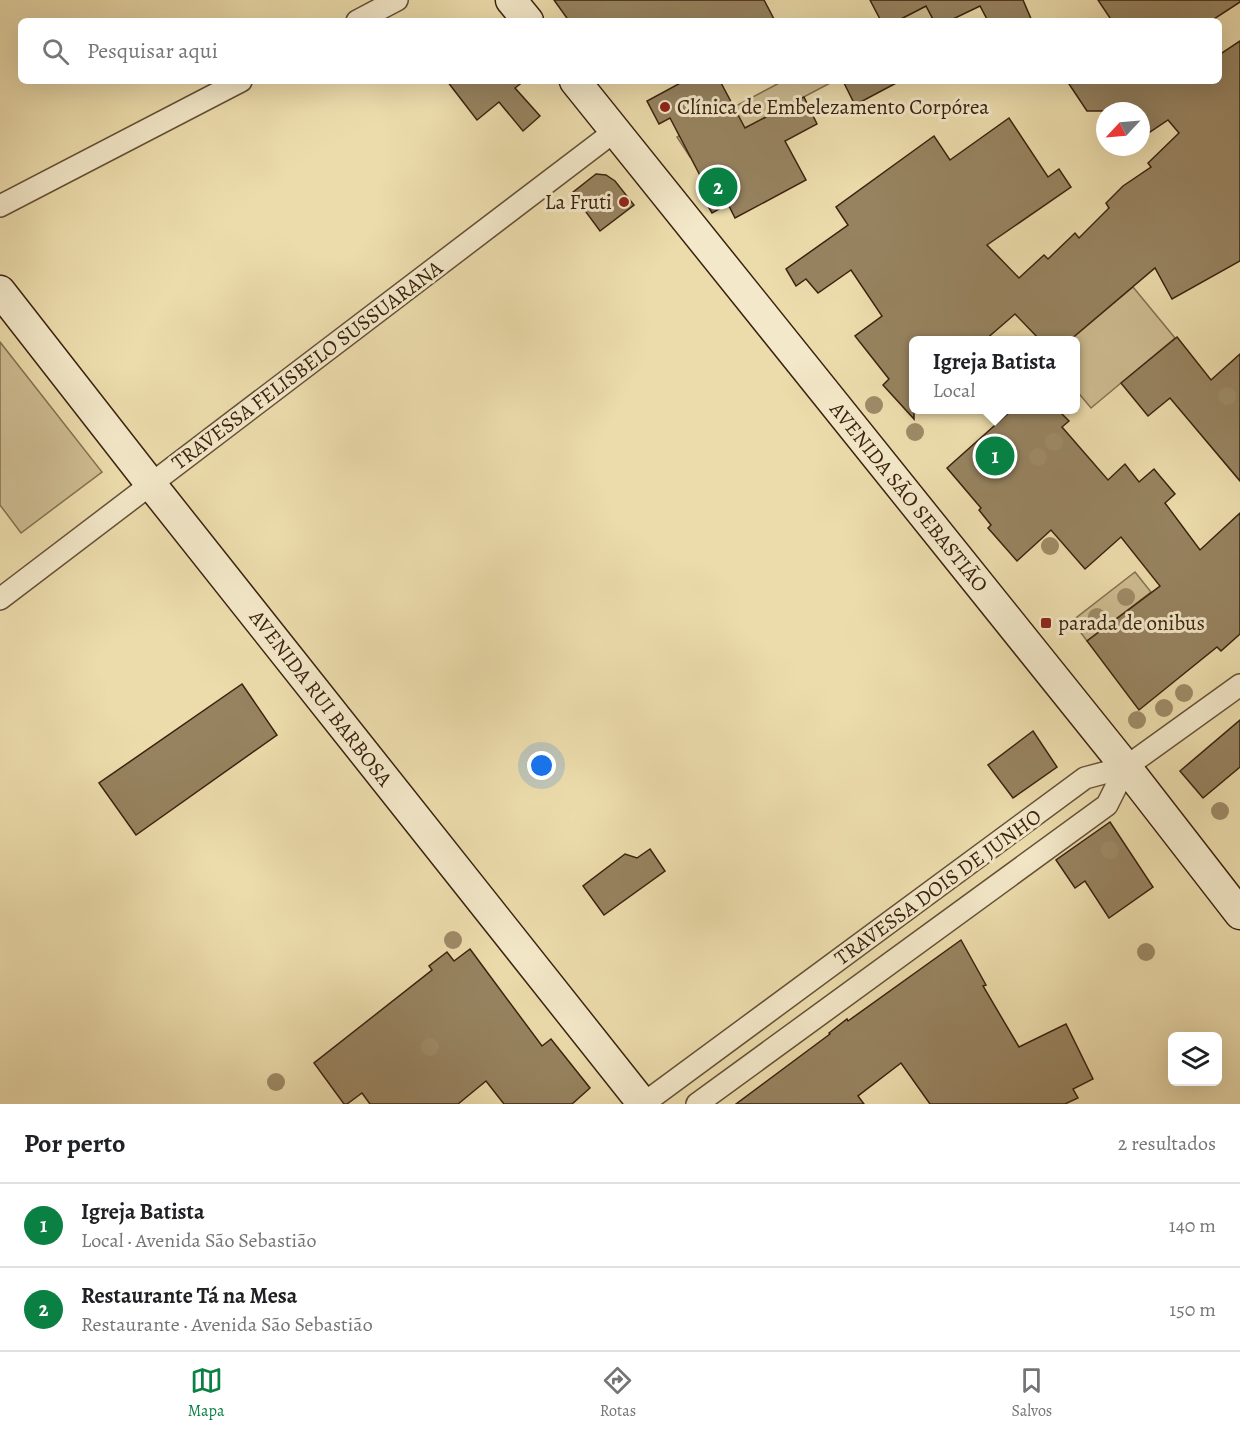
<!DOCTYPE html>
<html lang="pt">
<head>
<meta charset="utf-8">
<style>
	body { margin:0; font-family:Alegreya,serif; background:#f6f6f6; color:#202124 }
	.controls { position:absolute; right:18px; bottom:18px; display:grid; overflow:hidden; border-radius:9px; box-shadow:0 6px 24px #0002 }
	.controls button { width:54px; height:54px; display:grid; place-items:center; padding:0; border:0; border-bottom:2px solid #e0e0e0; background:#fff; color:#202124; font:30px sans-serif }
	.compass { position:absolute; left:1096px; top:102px; width:54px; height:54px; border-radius:50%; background:#fff; box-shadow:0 6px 24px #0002; rotate:244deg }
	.you { position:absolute; left:542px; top:766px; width:21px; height:21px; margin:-15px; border:4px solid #fff; border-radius:50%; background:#1a73e8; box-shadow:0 0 0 9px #1a73e833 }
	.badge { display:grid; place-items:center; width:39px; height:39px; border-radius:50%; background:#0b8043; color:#fff; font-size:20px; font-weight:700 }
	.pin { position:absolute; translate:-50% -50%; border:3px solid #fff; box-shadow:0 2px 6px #0006 }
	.popup { position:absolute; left:909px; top:336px; width:171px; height:78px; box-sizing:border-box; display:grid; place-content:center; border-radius:9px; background:#fff; filter:drop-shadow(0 2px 4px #0005); font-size:20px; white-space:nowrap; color:#757577 }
	.popup b { font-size:22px; color:#202124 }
	.popup::after { content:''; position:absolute; left:50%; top:100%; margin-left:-12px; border:12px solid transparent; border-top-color:#fff }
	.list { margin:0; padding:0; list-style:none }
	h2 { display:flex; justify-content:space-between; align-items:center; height:78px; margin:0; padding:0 24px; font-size:26px }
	h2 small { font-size:20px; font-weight:400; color:#757577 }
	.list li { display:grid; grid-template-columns:39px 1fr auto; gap:18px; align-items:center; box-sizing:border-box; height:84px; padding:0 24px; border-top:2px solid #e0e0e0 }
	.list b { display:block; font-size:22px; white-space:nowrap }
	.list p { margin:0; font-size:20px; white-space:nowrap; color:#757577 }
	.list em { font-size:20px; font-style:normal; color:#757577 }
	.icon { flex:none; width:33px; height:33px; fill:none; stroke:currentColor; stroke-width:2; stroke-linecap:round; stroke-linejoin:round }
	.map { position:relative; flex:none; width:1240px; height:1104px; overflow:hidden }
	.search { position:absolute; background:#fff; box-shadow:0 6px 24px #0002; left:18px; right:18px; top:18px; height:66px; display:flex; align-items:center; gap:15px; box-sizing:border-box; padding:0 21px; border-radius:9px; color:#757577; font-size:22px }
	.sheet { height:246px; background:#fff }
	nav { display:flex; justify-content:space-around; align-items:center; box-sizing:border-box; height:84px; border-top:2px solid #e0e0e0; background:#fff; font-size:16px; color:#757577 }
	nav a { display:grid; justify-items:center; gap:3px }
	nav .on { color:#0b8043 }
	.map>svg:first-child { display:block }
	.green { fill:#cebc91; stroke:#846f50; stroke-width:1.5 }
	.building { fill:#978360; stroke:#3a220e; stroke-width:1.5 }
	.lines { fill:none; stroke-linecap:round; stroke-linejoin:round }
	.street-casing { stroke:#665036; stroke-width:24 }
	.secondary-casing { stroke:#3a220e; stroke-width:33 }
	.street { stroke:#f3e8c9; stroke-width:21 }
	.secondary { stroke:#f3e8c9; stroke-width:30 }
	.tree { fill:#9e8b67 }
	.poi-dot { fill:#8f2418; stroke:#f3e8c9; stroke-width:2 }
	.labels { text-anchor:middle; stroke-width:6; stroke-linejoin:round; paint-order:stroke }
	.poi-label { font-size:21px; fill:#3a220e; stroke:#f3e8c9; text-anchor:start }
	.street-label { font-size:21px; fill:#3a220e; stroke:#f3e8c9 }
</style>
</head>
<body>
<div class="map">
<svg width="1240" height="1104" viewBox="0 0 1240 1104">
	<rect width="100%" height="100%" fill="#ecdcac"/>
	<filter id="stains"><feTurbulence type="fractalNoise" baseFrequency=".00333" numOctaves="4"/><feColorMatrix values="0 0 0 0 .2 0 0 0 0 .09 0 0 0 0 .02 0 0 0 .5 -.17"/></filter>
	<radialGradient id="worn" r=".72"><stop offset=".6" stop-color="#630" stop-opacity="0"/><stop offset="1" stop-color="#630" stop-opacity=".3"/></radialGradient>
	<!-- green -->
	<g class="green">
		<polygon points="926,6 934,21 897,21"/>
		<polygon points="783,81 834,81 690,157 677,137"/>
		<polygon points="1133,287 1175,338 1091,408 1076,390 1076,340 1070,340"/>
		<polygon points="0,342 102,472 21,533 0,505"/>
		<polygon points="1135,572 1151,592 1087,641 1072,621"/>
	</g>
	<!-- building -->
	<g class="building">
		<polygon points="554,0 764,0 775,21 569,21"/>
		<polygon points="870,0 1023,0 1032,21 988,21 980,6 949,21 934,21 926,6 897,21 881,21"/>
		<polygon points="1098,0 1240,0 1240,2 1211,21 1112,21"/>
		<polygon points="1240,41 1240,261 1172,299 1155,268 1070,340 1040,340 1015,314 985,340 914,340 914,419 883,385 889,379 855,336 882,316 851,270 818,293 806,279 796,286 786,269 848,225 836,207 934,136 950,160 1009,118 1048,177 1059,169 1071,187 987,245 1019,278 1044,255 1048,259 1075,233 1079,238 1109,208 1106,203 1123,186 1151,167 1148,163 1179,133 1168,120 1141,138 1141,111 1087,111 1067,81 1219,81 1219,55"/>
		<polygon points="447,81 524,81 515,88 540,116 523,131 499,102 477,120"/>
		<polygon points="684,81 720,81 745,128 804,97 817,124 785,141 806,180 735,218 728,204 712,213 698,189 705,185 670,118 659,124 647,101"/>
		<polygon points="843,81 900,81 855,105"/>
		<polygon points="596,174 606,175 615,181 634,205 600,231 572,193"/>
		<polygon points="1177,337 1211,380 1240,354 1240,481 1170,398 1148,416 1121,383"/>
		<polygon points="1012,410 1058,410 1069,421 1062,427 1108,480 1125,464 1139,482 1154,469 1175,494 1165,503 1200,550 1240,513 1240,634 1221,651 1217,647 1139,710 1087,641 1160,586 1121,537 1085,569 1051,530 1017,561 988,528 991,525 979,510 981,508 947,468"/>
		<polygon points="242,684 277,735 136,835 99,783"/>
		<polygon points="1240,720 1240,767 1203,798 1180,771"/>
		<polygon points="1033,731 1057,767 1013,798 988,765"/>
		<polygon points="1110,822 1153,887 1109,918 1085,881 1075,888 1056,860"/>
		<polygon points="650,849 665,871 604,915 583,886 625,854 637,858"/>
		<polygon points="961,940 986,985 983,986 1019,1047 1066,1024 1093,1079 1073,1089 1078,1098 1065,1104 930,1104 901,1063 858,1096 864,1104 736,1104 830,1034 829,1033 847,1019 848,1021"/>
		<polygon points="470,949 542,1046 551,1039 590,1088 572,1104 504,1104 486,1081 458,1104 370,1104 362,1093 347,1104 344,1104 314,1063 432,970 429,966 447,952 454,961"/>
	</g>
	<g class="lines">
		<defs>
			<g id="street">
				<polyline points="357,21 397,0"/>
				<polyline points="0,206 241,81"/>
				<polyline points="0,599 615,131"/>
				<polyline points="643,1104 1085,778 1126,767 1240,685"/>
				<polyline points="697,1104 1107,805 1126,767"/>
			</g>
			<g id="secondary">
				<polyline points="511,0 528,21"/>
				<polyline points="575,81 1126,767 1240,914"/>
				<polyline points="0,291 150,483 643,1104"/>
			</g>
		</defs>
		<!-- street casing -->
		<use href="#street" class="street-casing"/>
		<!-- secondary casing -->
		<use href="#secondary" class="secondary-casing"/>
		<!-- street -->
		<use href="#street" class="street"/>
		<!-- secondary -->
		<use href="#secondary" class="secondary"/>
	</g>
	<!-- trees -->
	<g class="tree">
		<circle cx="1227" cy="396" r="9"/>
		<circle cx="874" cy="405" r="9"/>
		<circle cx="915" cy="432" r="9"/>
		<circle cx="1054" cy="442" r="9"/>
		<circle cx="1038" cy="457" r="9"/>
		<circle cx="1050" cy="546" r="9"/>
		<circle cx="1126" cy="597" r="9"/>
		<circle cx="1097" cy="617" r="9"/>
		<circle cx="1184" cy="693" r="9"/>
		<circle cx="1164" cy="708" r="9"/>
		<circle cx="1137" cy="720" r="9"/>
		<circle cx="1220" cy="811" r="9"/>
		<circle cx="1110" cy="850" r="9"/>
		<circle cx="453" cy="940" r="9"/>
		<circle cx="1146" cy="952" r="9"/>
		<circle cx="430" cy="1047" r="9"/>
		<circle cx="276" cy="1082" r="9"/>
	</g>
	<!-- markers -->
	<g class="poi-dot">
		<circle cx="665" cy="107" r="6"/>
		<circle cx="624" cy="202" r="6"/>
		<rect x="1040" y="617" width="12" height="12" rx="3"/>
	</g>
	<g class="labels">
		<!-- poi labels -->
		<g class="poi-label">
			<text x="677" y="114">Clínica de Embelezamento Corpórea</text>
			<text x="612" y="209" text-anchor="end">La Fruti</text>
			<text x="1058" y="630">parada de onibus</text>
		</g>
		<!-- street labels -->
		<g class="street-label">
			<text transform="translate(307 365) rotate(-37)" y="7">TRAVESSA FELISBELO SUSSUARANA</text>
			<text transform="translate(909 497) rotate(51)" y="7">AVENIDA SÃO SEBASTIÃO</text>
			<text transform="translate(321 698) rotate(52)" y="7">AVENIDA RUI BARBOSA</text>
			<text transform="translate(938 887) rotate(-36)" y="7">TRAVESSA DOIS DE JUNHO</text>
		</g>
	</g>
	<rect width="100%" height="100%" filter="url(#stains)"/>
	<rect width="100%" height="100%" fill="url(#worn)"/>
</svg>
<div class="controls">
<button><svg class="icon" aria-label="layers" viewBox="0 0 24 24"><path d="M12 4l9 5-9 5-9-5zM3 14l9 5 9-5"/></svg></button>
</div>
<svg class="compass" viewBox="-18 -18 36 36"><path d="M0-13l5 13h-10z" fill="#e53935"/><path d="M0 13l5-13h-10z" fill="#757577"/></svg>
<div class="you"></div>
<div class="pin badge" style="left:995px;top:456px">1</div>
<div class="popup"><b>Igreja Batista</b>Local</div>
<div class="pin badge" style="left:718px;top:187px">2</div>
<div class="search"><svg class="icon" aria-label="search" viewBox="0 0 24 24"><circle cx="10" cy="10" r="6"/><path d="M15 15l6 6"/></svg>Pesquisar aqui</div>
</div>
<section class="sheet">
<h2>Por perto<small>2 resultados</small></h2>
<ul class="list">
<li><span class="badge">1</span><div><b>Igreja Batista</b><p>Local · Avenida São Sebastião</p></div><em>140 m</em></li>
<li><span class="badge">2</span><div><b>Restaurante Tá na Mesa</b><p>Restaurante · Avenida São Sebastião</p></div><em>150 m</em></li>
</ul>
</section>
<nav>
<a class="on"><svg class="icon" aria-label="map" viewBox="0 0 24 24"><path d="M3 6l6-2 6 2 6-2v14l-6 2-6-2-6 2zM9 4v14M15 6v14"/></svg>Mapa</a>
<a><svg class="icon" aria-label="directions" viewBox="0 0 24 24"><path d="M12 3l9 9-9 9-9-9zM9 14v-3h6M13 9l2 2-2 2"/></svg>Rotas</a>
<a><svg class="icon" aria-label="saved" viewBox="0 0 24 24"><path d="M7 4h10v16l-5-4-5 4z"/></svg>Salvos</a>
</nav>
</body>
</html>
